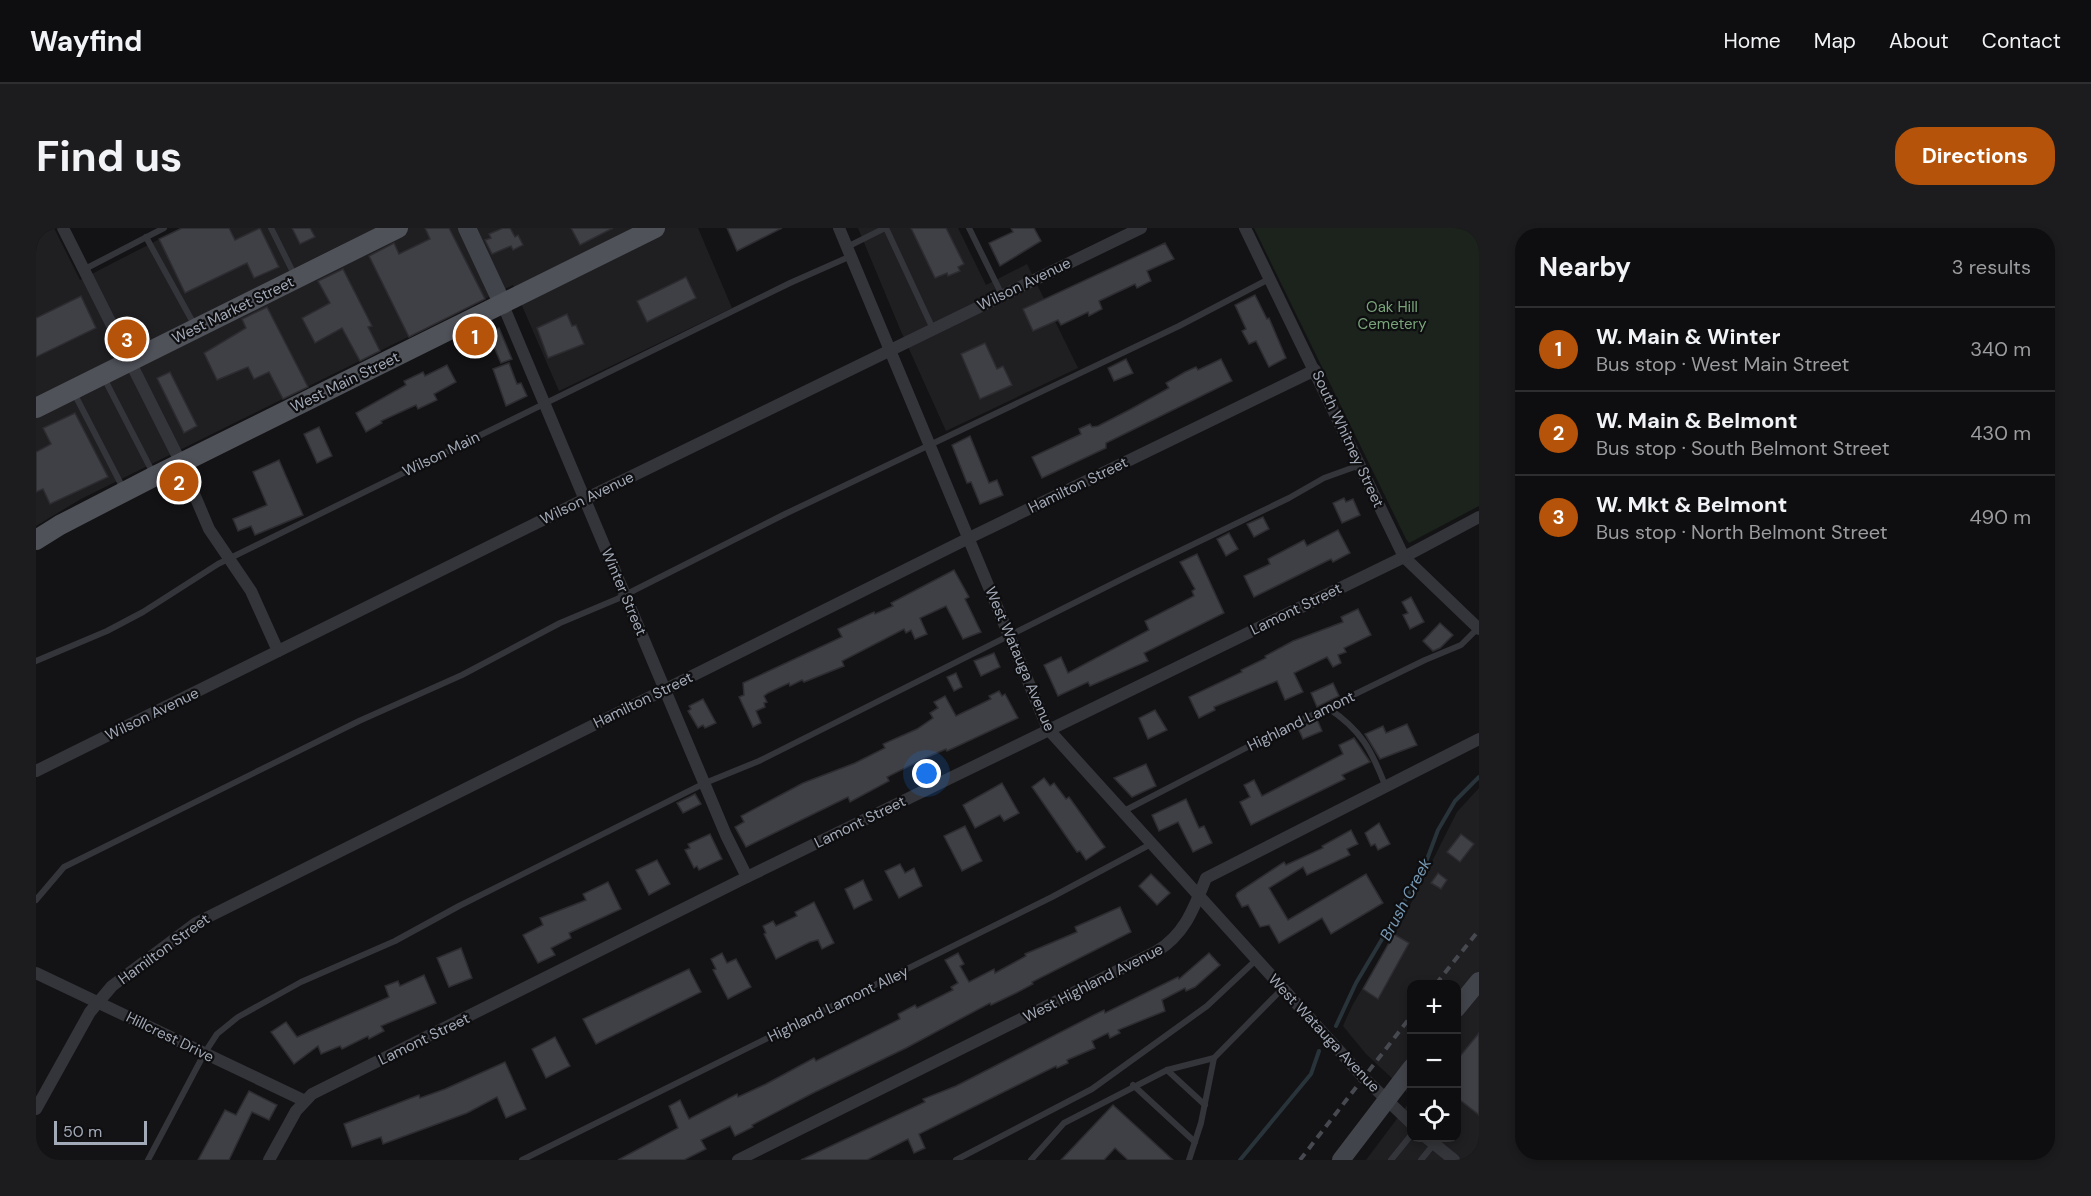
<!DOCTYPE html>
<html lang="en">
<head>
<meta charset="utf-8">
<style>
	body { margin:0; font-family:"DM Sans",sans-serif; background:#1c1c1e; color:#f1f3f6 }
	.controls { position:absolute; right:18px; bottom:18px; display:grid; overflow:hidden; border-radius:12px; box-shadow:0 3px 9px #0003 }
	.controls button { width:54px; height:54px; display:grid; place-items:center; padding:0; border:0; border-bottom:2px solid #2e2e30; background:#0e0e10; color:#f1f3f6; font:30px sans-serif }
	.scale { position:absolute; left:18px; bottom:15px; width:93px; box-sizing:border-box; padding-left:6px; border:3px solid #a3aab7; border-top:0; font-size:16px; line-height:21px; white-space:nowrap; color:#a3aab7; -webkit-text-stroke:4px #0e0e10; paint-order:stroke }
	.you { position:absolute; left:891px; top:546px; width:21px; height:21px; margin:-15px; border:4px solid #fff; border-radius:50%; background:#1a73e8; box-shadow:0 0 0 9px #1a73e833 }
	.badge { display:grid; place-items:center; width:39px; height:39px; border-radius:50%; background:#b45309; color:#fff; font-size:20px; font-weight:700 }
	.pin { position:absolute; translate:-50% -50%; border:3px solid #fff; box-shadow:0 2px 6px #0006 }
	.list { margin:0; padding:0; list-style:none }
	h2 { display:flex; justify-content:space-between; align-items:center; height:78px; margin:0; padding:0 24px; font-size:26px }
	h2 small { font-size:20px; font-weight:400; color:#9b9c9f }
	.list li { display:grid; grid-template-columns:39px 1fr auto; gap:18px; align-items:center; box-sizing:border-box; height:84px; padding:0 24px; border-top:2px solid #2e2e30 }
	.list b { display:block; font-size:22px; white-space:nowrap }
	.list p { margin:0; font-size:20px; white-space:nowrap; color:#9b9c9f }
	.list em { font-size:20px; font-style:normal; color:#9b9c9f }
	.icon { flex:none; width:33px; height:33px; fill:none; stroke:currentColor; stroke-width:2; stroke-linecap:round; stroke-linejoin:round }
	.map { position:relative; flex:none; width:1443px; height:932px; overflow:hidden; border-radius:24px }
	header { display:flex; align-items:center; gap:36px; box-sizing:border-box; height:84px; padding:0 30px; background:#0e0e10; border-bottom:2px solid #2e2e30 }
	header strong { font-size:28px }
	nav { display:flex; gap:33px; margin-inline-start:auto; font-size:21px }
	.intro { display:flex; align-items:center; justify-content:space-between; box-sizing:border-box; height:144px; padding:0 36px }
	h1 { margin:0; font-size:42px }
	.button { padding:15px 27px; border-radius:24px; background:#b45309; color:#fff; font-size:21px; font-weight:700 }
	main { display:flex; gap:36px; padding:0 36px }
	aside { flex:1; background:#0e0e10; border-radius:24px; box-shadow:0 3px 9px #0003 }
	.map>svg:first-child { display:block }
	.built { fill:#1f1f22 }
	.green { fill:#1b231c }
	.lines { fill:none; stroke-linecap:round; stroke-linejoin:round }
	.stream { stroke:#28333a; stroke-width:4 }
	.building { fill:#3f4045; stroke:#2d2d31; stroke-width:1.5 }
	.service { stroke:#34353a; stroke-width:6 }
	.minor { stroke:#34353a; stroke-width:12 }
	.secondary { stroke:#42444b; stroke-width:18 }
	.primary { stroke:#50525a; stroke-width:20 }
	.rail { stroke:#474950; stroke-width:4; stroke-dasharray:8 6; stroke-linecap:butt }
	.labels { text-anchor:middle; stroke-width:4.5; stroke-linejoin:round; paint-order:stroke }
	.street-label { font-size:15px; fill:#a3aab7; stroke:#0e0e10 }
	.park-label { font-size:15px; fill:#79a47a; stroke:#0e0e10 }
	.water-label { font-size:16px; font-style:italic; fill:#779ab5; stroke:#0e0e10 }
</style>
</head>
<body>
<header>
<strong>Wayfind</strong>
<nav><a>Home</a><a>Map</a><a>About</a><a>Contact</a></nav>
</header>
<div class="intro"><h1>Find us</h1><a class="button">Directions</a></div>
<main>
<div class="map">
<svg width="1443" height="932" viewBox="0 0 1443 932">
	<rect width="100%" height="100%" fill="#131315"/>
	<!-- built -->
	<g class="built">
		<polygon points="0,0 18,0 44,52 145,0 662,0 696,80 523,163 477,57 45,271 0,298"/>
		<polygon points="822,0 922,0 950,57 991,36 1042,140 910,203 864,101"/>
		<polygon points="1443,560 1443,932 1330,932 1375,872 1376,910 1420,910 1420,756 1376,756 1375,868 1330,826 1307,798 1316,778 1365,695 1421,584"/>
	</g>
	<!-- green -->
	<polygon class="green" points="1218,0 1443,0 1443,278 1373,315 1370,311"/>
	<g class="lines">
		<!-- stream -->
		<g class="stream">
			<polyline points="1300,798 1320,755 1387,642 1402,602 1419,573 1443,549"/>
			<polyline points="1204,932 1275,846 1283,823"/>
		</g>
	</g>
	<!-- building -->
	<g class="building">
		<polygon points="146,0 193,0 199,12 224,0 243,39 218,50 211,35 149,65 123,11"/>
		<polygon points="256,0 274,0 279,9 264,16"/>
		<polygon points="389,0 413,0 449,71 373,109 333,28 358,15 363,26 394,11"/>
		<polygon points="467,0 474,0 479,9 482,7 487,17 477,22 475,18 456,26 449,12 455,10 453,6"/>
		<polygon points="535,0 577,0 544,17"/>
		<polygon points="691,0 746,0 701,23"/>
		<polygon points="875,0 910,0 928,36 922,39 924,43 912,48 911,45 899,50"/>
		<polygon points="975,0 998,0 1005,13 964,38 953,15 977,4"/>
		<polygon points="1129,15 1138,31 1111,43 1115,53 1101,60 1099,56 1063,73 1066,81 1053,88 1052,84 1025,97 1022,92 997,103 987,81"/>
		<polygon points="307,41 336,98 332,99 344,123 324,133 306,100 279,115 266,90 294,75 282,53"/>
		<polygon points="650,49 660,70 611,94 601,73"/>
		<polygon points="1219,67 1231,91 1233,90 1250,130 1233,139 1220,113 1213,116 1206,103 1210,101 1199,77"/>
		<polygon points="45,68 60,100 0,129 0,90"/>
		<polygon points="231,79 272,159 247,171 233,144 218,151 212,139 181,152 168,125 210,100 206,91"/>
		<polygon points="531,86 536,98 540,97 548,116 512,130 501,100"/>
		<polygon points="463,100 476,131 465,135 452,105"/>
		<polygon points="949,115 961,141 967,138 976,157 944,171 925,126"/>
		<polygon points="1090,131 1097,145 1078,153 1072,140"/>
		<polygon points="1185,131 1196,153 1070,215 1070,220 1006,250 996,229 1045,206 1043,201 1054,196 1056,199 1062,198 1095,181 1133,160 1130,155 1149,144 1160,139 1162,142"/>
		<polygon points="473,135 481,156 485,155 491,168 470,178 457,141"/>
		<polygon points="411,137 420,154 398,166 401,172 382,181 380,177 345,193 346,195 330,204 320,185 370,157 368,153 387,144 389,148"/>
		<polygon points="134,144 161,198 148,205 121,150"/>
		<polygon points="39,185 72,249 14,276 7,261 0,264 0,224 15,216 7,200"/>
		<polygon points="283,199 296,228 281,235 268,206"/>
		<polygon points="934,208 953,255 961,252 967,267 944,276 935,254 931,255 916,217"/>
		<polygon points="243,232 267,287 219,307 215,298 202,303 197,291 231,277 217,244"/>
		<polygon points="1308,270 1310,274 1317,271 1324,287 1306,295 1297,275"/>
		<polygon points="1227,289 1233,301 1218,309 1211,296"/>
		<polygon points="1302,302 1314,325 1297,334 1295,331 1218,369 1208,348 1234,336 1232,331 1268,312 1271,318"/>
		<polygon points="1193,305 1202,321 1190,328 1181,311"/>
		<polygon points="1161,326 1188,385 1108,425 1112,433 1054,458 1052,454 1022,468 1008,437 1025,429 1032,445 1113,402 1109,393 1158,368 1156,363 1159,361 1144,334"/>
		<polygon points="918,342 933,369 929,371 945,404 927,411 910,378 884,390 891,406 879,411 875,402 870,405 868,401 806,433 808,438 768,454 766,452 754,458 753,455 732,465 728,468 731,474 728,475 729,479 720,483 725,495 717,499 703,469 708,467 707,455 806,409 802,401 838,384 839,386 857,378 855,375"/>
		<polygon points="1375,369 1388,394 1374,401 1367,387 1372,385 1366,374"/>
		<polygon points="1322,381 1335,407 1308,420 1310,424 1302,427 1305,435 1297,439 1291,429 1258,445 1267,464 1249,472 1241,453 1178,479 1179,482 1163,490 1153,469 1206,444 1205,442 1230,430 1229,428 1257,413 1307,394 1305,389"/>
		<polygon points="1404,395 1417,407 1404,420 1397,423 1387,413"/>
		<polygon points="958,425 964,439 945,448 938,433"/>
		<polygon points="920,445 926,459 918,463 911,449"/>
		<polygon points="1297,455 1303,468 1281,479 1275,465"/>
		<polygon points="963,463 966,468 969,466 982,490 911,523 910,521 887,531 851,549 853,553 814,574 812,569 710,619 699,599 708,594 705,588 767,555 819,535 849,520 847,516 881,501 897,490 894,485 902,480 898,474 909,468 920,488 955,471 953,468"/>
		<polygon points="667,471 680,495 669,500 667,497 662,500 652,483 655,481 653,478"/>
		<polygon points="1119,482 1131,502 1112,511 1103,490"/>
		<polygon points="1281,491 1286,503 1267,511 1262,500"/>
		<polygon points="1371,496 1381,517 1344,531 1329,506 1347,498 1350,505"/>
		<polygon points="1318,510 1334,534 1306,547 1309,551 1215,597 1204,574 1214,569 1208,557 1218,552 1226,568 1307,526 1303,517"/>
		<polygon points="1110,536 1120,558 1096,569 1078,550"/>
		<polygon points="1008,550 1014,558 1018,555 1030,571 1033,569 1069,619 1050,632 1044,623 1041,624 996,559"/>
		<polygon points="966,555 983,585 968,593 964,587 939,600 927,577"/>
		<polygon points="659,566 665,576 647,585 641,575"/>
		<polygon points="1150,571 1163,600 1168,598 1176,615 1157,624 1142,594 1123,603 1116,587"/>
		<polygon points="1343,595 1354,616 1342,622 1339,616 1335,618 1329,605"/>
		<polygon points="929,598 946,633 926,643 908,608"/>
		<polygon points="1315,602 1322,616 1311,621 1314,627 1271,647 1267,639 1233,660 1252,692 1330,646 1347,675 1295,706 1286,690 1243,715 1233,697 1224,699 1212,677 1206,679 1200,668 1201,665 1248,634 1250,637 1287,620 1286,618"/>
		<polygon points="674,606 686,631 663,642 661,638 658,640 649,622 654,620 652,616"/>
		<polygon points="1425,606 1438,616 1424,634 1411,624"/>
		<polygon points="621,632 634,656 613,667 600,642"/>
		<polygon points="864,636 869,645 878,640 886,658 863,670 849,643"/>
		<polygon points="1402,645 1411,652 1405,661 1395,655"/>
		<polygon points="1115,646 1134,665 1121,677 1103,658"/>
		<polygon points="827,652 836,672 818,681 809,661"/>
		<polygon points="572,654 585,681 533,705 535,710 515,720 519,727 502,735 487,707 507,697 504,690 550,672 547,666"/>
		<polygon points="778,674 798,715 786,721 782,712 774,714 740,731 728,706 730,705 727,698 737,693 740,698 761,688 759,684"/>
		<polygon points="1084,679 1095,704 996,754 997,756 980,765 955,777 954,775 870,820 777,865 716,897 717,899 699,908 694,898 665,912 670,921 648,932 582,932 642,900 633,878 644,872 653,891 701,866 702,869 730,856 778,830 780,833 864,791 862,786 879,777 881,780 917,762 915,759 922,755 909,732 922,725 928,736 924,738 933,754 958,741 959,745 990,728 989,726 1041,704 1039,699"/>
		<polygon points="1358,706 1373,715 1342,771 1327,761"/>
		<polygon points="425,720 436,750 413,759 401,730"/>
		<polygon points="686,725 691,735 700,731 715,759 692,771 677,742 680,741 675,731"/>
		<polygon points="1173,725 1184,737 1159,759 1150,763 1149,760 1126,772 1129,783 1082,802 1084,805 1074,810 1072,805 1056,813 1059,820 1031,832 1032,835 1021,840 1020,838 883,906 889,920 878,925 872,911 831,932 765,932 889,874 887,871 920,858 1058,787 1068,782 1069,785 1142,749 1143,751"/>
		<polygon points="653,741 665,764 560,816 547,791"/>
		<polygon points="388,747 400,775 345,798 348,803 333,811 332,808 306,821 304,818 285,826 282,818 258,836 235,804 250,794 261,809 353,769 349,758 362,753 364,758"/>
		<polygon points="1443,805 1443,887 1420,869 1420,833"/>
		<polygon points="519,809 534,838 510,850 496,821"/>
		<polygon points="469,834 490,881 470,890 461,869 431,885 347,916 345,909 316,919 308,896 383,867 384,870 409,861"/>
		<polygon points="213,863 241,877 233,892 216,884 193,932 162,932 189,882 200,887"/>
		<polygon points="1077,877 1137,932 1092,932 1079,920 1068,932 1025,932"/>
	</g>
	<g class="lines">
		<!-- service -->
		<g class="service">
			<polyline points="235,0 259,48"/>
			<polyline points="850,0 897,101"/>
			<polyline points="933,0 966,67"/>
			<polyline points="110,9 159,98"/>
			<polyline points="811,19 849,0"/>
			<polyline points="47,42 128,0"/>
			<polyline points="68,150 117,245"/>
			<polyline points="38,165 87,260"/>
			<polyline points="0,433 71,403 107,384 182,336 754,55 815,28"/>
			<path d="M1292,480C1325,502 1335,521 1349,557"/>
			<polyline points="1086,584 1227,511 1389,432 1425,417 1442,400"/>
			<polyline points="0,672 28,639 323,493 426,447 524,395 581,371 749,286 1143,98 1233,51"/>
			<polyline points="1131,842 1169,877"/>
			<polyline points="1097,857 1159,914"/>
			<polyline points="112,932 168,826 181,806 202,789 265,754 359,713 423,678 669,555 723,533 1096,346 1253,270 1288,250 1324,237"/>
			<polyline points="486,932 1016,669 1115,616"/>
			<polyline points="920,932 1056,861 1171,778 1220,732"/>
			<polyline points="995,932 1028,895 1131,842 1178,830 1246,761"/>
			<polyline points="1153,932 1165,895 1178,830"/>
			<polyline points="1355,932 1376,906"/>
			<polyline points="1385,932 1398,916"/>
		</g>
		<!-- minor -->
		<g class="minor">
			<polyline points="27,0 145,235 173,301 215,363 242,423"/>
			<polyline points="803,0 1012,501 1327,849 1376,896"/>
			<polyline points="1209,0 1368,329 1443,401"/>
			<polyline points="467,77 690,607 711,649"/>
			<polyline points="0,543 549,271 1105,0"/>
			<polyline points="0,745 269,873"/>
			<polyline points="0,881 54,784 76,758 160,695 933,310 1279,142"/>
			<polyline points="1391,910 1418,932"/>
			<polyline points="233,932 260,883 276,866 711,649 1368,329 1443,289"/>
			<path d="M702,932L1121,723C1149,706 1158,680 1170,650L1443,511"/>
		</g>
		<!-- secondary -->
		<g class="secondary">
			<polyline points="431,0 467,77"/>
			<polyline points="1420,781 1443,753"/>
			<polyline points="1305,932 1376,839"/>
		</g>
		<!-- primary -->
		<g class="primary">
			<polyline points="0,180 362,0"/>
			<polyline points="0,312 24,297 119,248 619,0"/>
		</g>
		<!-- rail -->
		<g class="rail">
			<polyline points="1400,756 1443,702"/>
			<polyline points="1264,932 1376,787"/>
		</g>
	</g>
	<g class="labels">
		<!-- street labels -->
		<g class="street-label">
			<text transform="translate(988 56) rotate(-26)" y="5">Wilson Avenue</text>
			<text transform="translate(197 82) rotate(-26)" y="5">West Market Street</text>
			<text transform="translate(309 154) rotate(-26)" y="5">West Main Street</text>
			<text transform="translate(1312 211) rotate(65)" y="5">South Whitney Street</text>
			<text transform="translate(405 226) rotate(-26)" y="5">Wilson Main</text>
			<text transform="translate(1042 257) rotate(-26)" y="5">Hamilton Street</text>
			<text transform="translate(551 270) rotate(-26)" y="5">Wilson Avenue</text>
			<text transform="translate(588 364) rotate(67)" y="5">Winter Street</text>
			<text transform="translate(1260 381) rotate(-26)" y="5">Lamont Street</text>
			<text transform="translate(984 431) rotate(67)" y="5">West Watauga Avenue</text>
			<text transform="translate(607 472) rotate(-26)" y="5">Hamilton Street</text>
			<text transform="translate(116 486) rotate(-26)" y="5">Wilson Avenue</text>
			<text transform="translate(1265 493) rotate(-26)" y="5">Highland Lamont</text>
			<text transform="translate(824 594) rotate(-26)" y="5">Lamont Street</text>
			<text transform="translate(128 721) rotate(-36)" y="5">Hamilton Street</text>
			<text transform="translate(1057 755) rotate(-27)" y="5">West Highland Avenue</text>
			<text transform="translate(802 776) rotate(-26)" y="5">Highland Lamont Alley</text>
			<text transform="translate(1288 805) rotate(47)" y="5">West Watauga Avenue</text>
			<text transform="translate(134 809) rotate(26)" y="5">Hillcrest Drive</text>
			<text transform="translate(388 811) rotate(-26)" y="5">Lamont Street</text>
		</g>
		<!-- park labels -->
		<g class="park-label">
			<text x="1356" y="84">Oak Hill<tspan x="1356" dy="17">Cemetery</tspan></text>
		</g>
		<!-- water labels -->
		<g class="water-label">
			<text transform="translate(1369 671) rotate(-62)" y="6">Brush Creek</text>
		</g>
	</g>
</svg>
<div class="controls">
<button>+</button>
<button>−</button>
<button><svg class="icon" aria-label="locate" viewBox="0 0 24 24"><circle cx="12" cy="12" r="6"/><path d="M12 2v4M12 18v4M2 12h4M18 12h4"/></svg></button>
</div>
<div class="scale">50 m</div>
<div class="you"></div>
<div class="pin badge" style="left:439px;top:108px">1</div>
<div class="pin badge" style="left:143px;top:254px">2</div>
<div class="pin badge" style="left:91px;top:111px">3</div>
</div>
<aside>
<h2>Nearby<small>3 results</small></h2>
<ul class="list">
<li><span class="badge">1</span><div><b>W. Main &amp; Winter</b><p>Bus stop · West Main Street</p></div><em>340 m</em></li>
<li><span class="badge">2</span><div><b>W. Main &amp; Belmont</b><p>Bus stop · South Belmont Street</p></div><em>430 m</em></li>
<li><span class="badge">3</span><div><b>W. Mkt &amp; Belmont</b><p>Bus stop · North Belmont Street</p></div><em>490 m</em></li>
</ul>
</aside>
</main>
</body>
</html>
